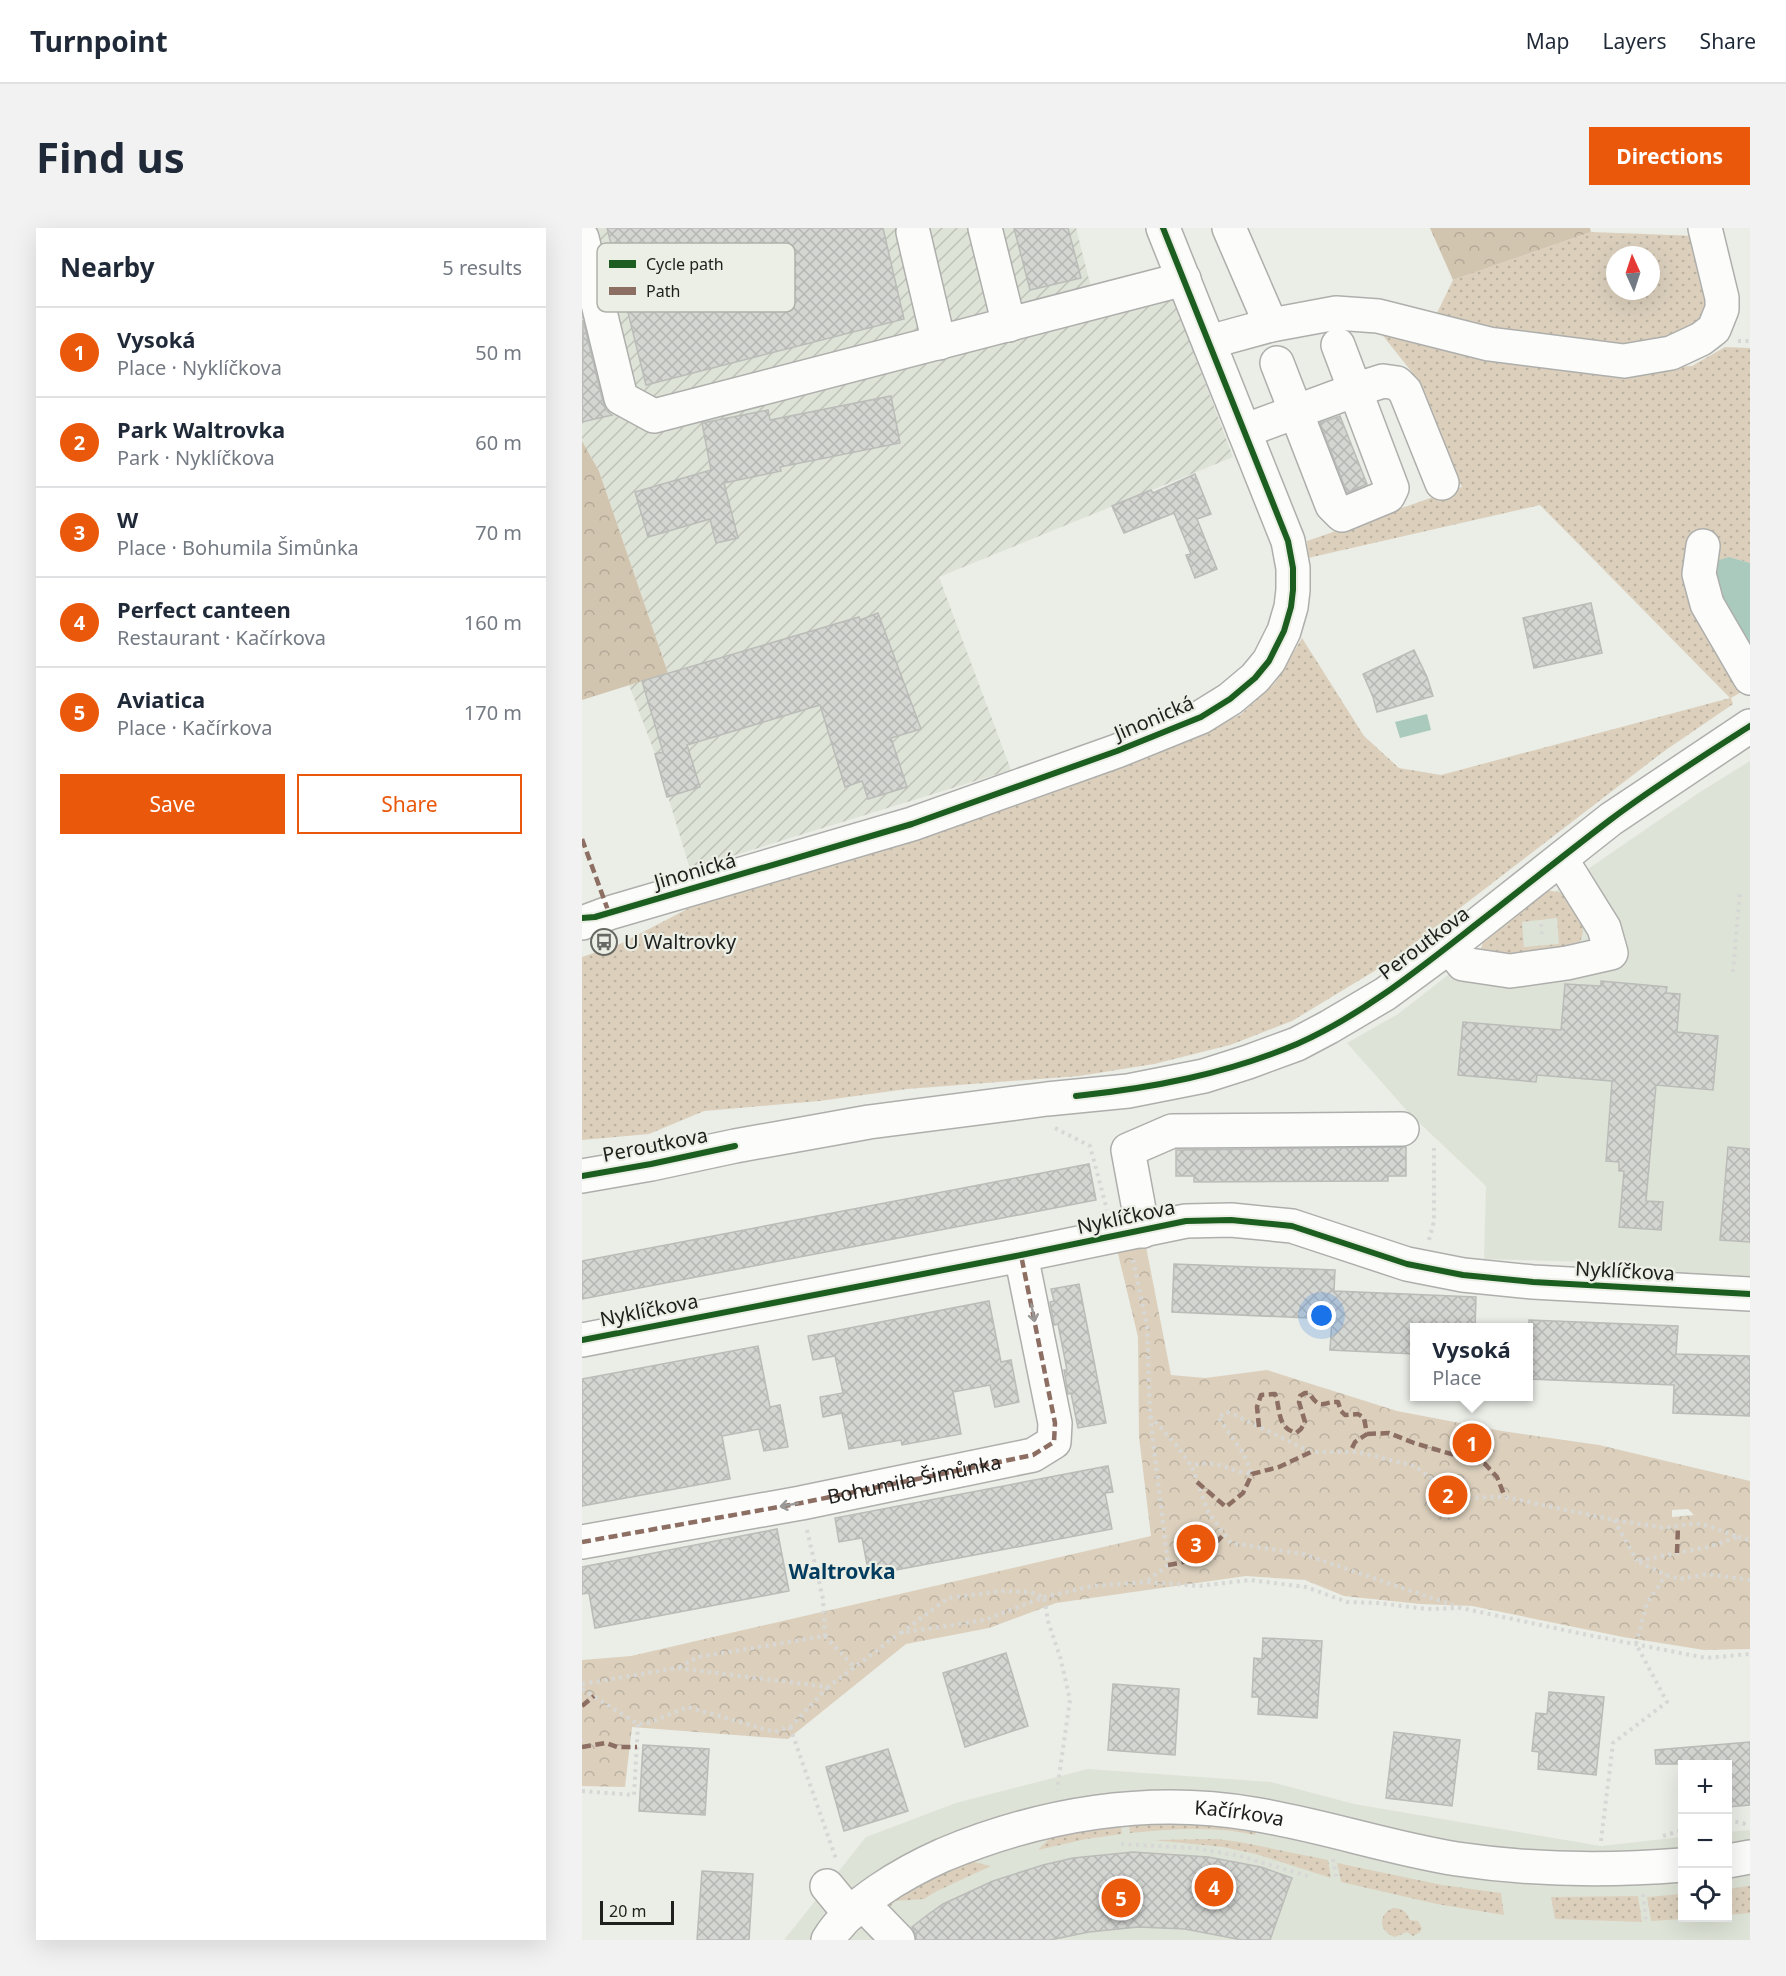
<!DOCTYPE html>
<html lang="en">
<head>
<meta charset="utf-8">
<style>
	body { margin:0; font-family:"Noto Sans",sans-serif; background:#f2f2f3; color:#1f2937 }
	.controls { position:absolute; right:18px; bottom:18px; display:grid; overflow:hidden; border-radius:0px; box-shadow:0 6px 24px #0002 }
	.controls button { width:54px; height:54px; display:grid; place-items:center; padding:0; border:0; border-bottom:2px solid #e0e1e3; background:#fff; color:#1f2937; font:30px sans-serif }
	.compass { position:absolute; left:1024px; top:18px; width:54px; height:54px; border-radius:50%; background:#fff; box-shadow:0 6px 24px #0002; rotate:357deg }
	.scale { position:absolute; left:18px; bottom:15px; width:74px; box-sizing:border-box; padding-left:6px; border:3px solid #20211e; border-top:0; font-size:16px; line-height:21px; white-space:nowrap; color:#20211e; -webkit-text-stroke:4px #ecefe5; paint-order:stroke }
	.you { position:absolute; left:740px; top:1088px; width:21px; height:21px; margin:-15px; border:4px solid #fff; border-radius:50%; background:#1a73e8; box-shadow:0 0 0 9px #1a73e833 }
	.badge { display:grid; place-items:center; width:39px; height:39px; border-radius:50%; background:#ea580c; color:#fff; font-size:20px; font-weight:700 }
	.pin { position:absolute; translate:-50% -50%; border:3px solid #fff; box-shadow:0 2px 6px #0006 }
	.popup { position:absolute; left:828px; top:1095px; width:123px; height:78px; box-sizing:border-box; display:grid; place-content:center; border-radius:0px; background:#fff; filter:drop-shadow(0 2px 4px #0005); font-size:20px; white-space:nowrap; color:#747a83 }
	.popup b { font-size:22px; color:#1f2937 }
	.popup::after { content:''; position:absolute; left:50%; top:100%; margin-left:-12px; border:12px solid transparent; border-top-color:#fff }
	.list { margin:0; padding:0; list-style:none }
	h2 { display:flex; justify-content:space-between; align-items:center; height:78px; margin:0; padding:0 24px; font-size:26px }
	h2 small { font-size:20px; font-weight:400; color:#747a83 }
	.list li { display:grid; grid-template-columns:39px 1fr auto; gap:18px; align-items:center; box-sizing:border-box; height:90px; padding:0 24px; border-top:2px solid #e0e1e3 }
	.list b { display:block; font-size:22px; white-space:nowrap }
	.list p { margin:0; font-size:20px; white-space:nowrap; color:#747a83 }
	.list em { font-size:20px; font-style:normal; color:#747a83 }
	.actions { display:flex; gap:12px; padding:18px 24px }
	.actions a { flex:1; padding:14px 0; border:2px solid #ea580c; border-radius:0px; text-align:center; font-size:21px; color:#ea580c }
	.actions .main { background:#ea580c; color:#fff }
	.icon { flex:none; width:33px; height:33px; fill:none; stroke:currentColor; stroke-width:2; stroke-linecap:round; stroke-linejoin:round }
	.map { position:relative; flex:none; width:1168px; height:1712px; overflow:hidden; border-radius:0px }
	header { display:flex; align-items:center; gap:36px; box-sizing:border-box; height:84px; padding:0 30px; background:#fff; border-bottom:2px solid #e0e1e3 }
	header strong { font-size:28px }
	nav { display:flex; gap:33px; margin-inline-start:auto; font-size:21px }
	.intro { display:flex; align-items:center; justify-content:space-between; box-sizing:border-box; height:144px; padding:0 36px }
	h1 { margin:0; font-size:42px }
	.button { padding:15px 27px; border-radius:0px; background:#ea580c; color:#fff; font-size:21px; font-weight:700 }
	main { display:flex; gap:36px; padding:0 36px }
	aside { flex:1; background:#fff; border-radius:0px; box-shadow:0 6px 24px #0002 }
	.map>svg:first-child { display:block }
	.built { fill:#dee3d7 }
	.industrial { fill:url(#industrial-furrows) }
	.grass { fill:url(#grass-dots); fill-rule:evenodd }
	.forest { fill:url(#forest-crowns) }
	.park { fill:url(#park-crowns); fill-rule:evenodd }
	.water { fill:#a9cabd }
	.building { fill:url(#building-cross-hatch); stroke:#babcb8; stroke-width:1.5 }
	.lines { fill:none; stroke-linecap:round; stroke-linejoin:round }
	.minor-casing { stroke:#aeafac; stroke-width:36 }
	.path { stroke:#d7d8d6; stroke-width:4; stroke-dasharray:3 4.5; stroke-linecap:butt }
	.minor { stroke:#fcfcfb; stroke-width:33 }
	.quiet { stroke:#8d6e63; stroke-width:4.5; stroke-dasharray:9 4.5; stroke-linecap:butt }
	.cycleway-casing { stroke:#ecefe5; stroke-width:10 }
	.cycleway { stroke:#1b5e20; stroke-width:6 }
	.oneway { stroke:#999998 }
	.labels { text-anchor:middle; stroke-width:4.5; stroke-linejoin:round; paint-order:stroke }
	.street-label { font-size:20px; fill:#20211e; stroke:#ecefe5 }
	.poi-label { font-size:20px; fill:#20211e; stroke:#ecefe5; text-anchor:start }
	.neighbourhood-label { font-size:21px; font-weight:bold; fill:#033c5e; stroke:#ecefe5 }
	.key { fill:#ecefe5; stroke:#afb1a9; stroke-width:1.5 }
	.key-label { font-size:16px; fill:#20211e }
</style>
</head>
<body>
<header>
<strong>Turnpoint</strong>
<nav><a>Map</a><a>Layers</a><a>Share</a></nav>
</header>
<div class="intro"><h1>Find us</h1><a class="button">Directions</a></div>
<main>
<aside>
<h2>Nearby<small>5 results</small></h2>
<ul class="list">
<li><span class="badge">1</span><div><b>Vysoká</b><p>Place · Nyklíčkova</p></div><em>50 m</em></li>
<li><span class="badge">2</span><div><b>Park Waltrovka</b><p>Park · Nyklíčkova</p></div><em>60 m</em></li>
<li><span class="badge">3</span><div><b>W</b><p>Place · Bohumila Šimůnka</p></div><em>70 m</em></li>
<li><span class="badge">4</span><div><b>Perfect canteen</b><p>Restaurant · Kačírkova</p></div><em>160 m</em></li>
<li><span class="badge">5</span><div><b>Aviatica</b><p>Place · Kačírkova</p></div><em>170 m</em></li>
</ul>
<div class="actions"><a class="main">Save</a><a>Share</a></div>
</aside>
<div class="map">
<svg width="1168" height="1712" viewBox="0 0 1168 1712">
	<defs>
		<pattern id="industrial-furrows" width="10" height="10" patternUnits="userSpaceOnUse" patternTransform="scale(1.5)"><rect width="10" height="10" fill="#dee3d7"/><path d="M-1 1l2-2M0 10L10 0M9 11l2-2" fill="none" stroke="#bec2b8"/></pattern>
		<pattern id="grass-dots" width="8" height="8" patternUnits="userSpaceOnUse" patternTransform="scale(1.5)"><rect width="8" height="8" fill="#dcd0bd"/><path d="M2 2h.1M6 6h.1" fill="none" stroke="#bcb2a2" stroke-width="1.8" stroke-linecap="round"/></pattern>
		<pattern id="forest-crowns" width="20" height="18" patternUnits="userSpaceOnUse" patternTransform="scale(1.5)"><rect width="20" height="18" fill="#d2c5b0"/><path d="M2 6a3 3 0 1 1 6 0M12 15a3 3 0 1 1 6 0" fill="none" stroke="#b4a997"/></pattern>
		<pattern id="park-crowns" width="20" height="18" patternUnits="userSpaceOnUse" patternTransform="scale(1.5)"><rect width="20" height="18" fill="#dcd0bd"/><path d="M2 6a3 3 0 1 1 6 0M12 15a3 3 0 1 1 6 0" fill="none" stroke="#bcb2a2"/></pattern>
		<pattern id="building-cross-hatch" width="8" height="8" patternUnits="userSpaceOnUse" patternTransform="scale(1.5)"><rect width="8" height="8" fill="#d4d6d2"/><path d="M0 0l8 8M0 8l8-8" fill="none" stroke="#b6b7b4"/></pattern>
	</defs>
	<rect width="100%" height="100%" fill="#ebede7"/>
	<!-- built -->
	<g class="built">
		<polygon points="1168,533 1168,1051 1037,1044 1008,1034 902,1031 904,958 827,885 765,815 816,786 974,663 1115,566"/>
		<polygon points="506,1541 689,1554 772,1576 1019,1618 1100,1609 1100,1690 1146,1690 1146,1604 1168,1602 1168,1712 202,1712 284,1609 374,1575"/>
	</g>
	<!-- industrial -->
	<polygon class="industrial" points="0,0 494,0 513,75 586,56 651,229 357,349 429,542 108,641 73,526 47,457 86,445 17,243 0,213"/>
	<!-- grass -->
	<g class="grass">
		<path d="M1009,4L1115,8L1133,67L1126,95L1041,124L896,110L854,87L871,52ZM1033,27H1069V63H1033Z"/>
		<polygon points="794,99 1045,141 1110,138 1143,119 1168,120 1168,335 1147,329 1168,459 1149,470 1151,476 1081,524 809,733 710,793 648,817 572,836 497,848 325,861 237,873 122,883 67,906 0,912 0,729 38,716 109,679 519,546 658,487 693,455 720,410 782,508 817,540 859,547 1148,470 958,277 726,330 725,313 880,259 829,143"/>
		<path d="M964,662L982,665C995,685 1010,697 994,721L904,729L899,721L901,713ZM975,690L977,716L942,719L940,694Z"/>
		<path d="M586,1592L675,1600L673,1607C632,1598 589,1601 548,1605L546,1593Z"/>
		<polygon points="538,1594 540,1606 504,1611 456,1622 474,1604"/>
		<polygon points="634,1611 658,1614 746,1632 749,1650 674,1626 641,1619 571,1612"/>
		<polygon points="383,1632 409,1638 355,1663 342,1671 313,1673 307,1680 308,1672"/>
		<polygon points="755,1635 860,1657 919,1665 922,1687 855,1676 759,1654"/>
		<polygon points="1168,1658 1168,1685 1146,1687 1146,1661"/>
		<polygon points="1100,1666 1100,1690 1117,1690 1069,1693 1065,1669"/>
		<polygon points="1056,1668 1060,1694 973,1691 969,1669"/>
		<path d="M811,1680C820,1680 825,1684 828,1692L836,1693L840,1700L838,1704L831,1708L825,1704L813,1709C797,1704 795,1687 811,1680Z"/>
	</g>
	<!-- forest -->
	<g class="forest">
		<polygon points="848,0 1008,0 1009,4 871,52"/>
		<polygon points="0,213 17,243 86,445 0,472"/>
	</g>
	<!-- park -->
	<path class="park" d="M561,1003L589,1147L623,1150L685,1142L815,1183L920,1203L1017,1217L1168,1253V1421L1122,1422L1041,1409L890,1378L838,1376L762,1368L723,1352L664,1348L474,1375L407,1400L324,1416L206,1511L50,1499L43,1559L0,1558V1432L49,1428L569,1308L557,1209L556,1109L532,1009ZM1106,1281L1112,1287L1090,1289V1282Z"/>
	<!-- water -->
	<g class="water">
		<polygon points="1147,329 1168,335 1168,426 1130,360 1132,337 1137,332"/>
		<polygon points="845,486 849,502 818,510 813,494"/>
	</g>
	<!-- building -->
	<g class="building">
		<polygon points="25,0 301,0 322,91 64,157"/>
		<polygon points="432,0 486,0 499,50 448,62"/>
		<polygon points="1,92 21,174 24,182 30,187 0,194"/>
		<polygon points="309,168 318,215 198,239 199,243 142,255 156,310 134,315 128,291 66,309 53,264 129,242 120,195 186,182 188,192"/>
		<polygon points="758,188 785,256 765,265 738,195"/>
		<polygon points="613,246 629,286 615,291 635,341 613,350 604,327 609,326 592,285 542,305 530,278 569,262 571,265"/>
		<polygon points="1009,375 1020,425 952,440 941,390"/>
		<polygon points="296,385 339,501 309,510 325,559 286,571 280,553 263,559 238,477 105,517 118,559 85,569 73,526 81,524 60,453 277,389 278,392"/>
		<polygon points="832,422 845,449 851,468 795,484 791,469 781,446"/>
		<polygon points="1019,753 1085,759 1084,765 1098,766 1095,804 1136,808 1131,862 1074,857 1064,973 1081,974 1079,1002 1037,999 1042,943 1037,943 1037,934 1024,933 1030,853 955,847 954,854 876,847 881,794 979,802 983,756 1019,758"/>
		<polygon points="824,919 824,948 806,948 806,953 612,954 612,948 594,948 594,922"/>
		<polygon points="1146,919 1168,921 1168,1014 1138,1012"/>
		<polygon points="507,936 514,972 0,1071 0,1033"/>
		<polygon points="592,1036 753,1042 752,1063 894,1069 893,1100 833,1100 833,1126 748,1122 750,1091 590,1084"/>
		<polygon points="497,1056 524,1195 496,1200 489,1165 486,1166 482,1142 485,1142 476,1096 472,1097 468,1074 472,1073 469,1061"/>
		<polygon points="407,1073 419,1134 429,1132 437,1174 413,1179 408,1157 371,1164 379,1206 320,1217 319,1212 267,1221 260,1185 241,1189 238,1169 261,1165 253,1128 231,1132 226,1108"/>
		<polygon points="947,1092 1096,1098 1094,1126 1168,1128 1168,1188 1091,1185 1092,1157 947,1151"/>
		<polygon points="176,1118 188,1179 198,1177 206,1219 182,1223 177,1201 140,1208 148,1251 0,1278 0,1151"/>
		<polygon points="526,1238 531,1264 523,1265 530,1301 287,1347 280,1310 257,1314 253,1290"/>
		<polygon points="195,1301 207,1363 13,1400 7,1365 0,1366 0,1339"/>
		<polygon points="681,1410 740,1413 735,1490 676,1486 677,1469 670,1469 672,1430 680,1431"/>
		<polygon points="424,1425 446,1498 383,1519 361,1445"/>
		<polygon points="531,1456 597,1461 593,1527 526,1522"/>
		<polygon points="967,1464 1022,1469 1014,1547 956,1541 957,1524 950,1523 954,1485 965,1486"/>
		<polygon points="812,1504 878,1512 870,1578 804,1570"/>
		<polygon points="1168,1514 1168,1577 1146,1579 1146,1536 1074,1536 1073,1522"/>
		<polygon points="61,1517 127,1521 123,1587 57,1583"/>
		<polygon points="306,1521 326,1583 262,1603 244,1539"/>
		<polygon points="551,1624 626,1629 679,1639 710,1650 688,1712 660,1712 603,1701 556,1699 507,1704 468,1712 334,1712 334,1707 330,1699 344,1688 361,1676 411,1653 461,1637 491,1630"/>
		<polygon points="120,1643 171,1646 167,1712 115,1712"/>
	</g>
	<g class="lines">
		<defs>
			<g id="minor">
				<polyline points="403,0 427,97"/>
				<polyline points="647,0 689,97"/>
				<polyline points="331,4 357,115"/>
				<polyline points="0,10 39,170 72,188 602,51"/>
				<polyline points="627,114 689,97 754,85 796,88 907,116 1042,133 1089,125 1119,111 1132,101 1140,81 1140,70 1123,0"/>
				<polyline points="695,135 750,277 760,287 806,268 810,260 756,117"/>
				<polyline points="662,203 773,162 801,153 815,155 823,163 860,255"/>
				<polyline points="1121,318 1117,346 1125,376 1168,450"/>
				<polyline points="0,695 27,685 330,596 535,523 619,489 648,471 673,450 687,433 702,403 709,379 711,362 711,340 706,313 581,0"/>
				<polyline points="867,719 881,736 928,743 985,735 1029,725 1022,700 979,631"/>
				<polyline points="0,948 69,936 153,918 287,894 465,871 546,863 622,848 666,834 715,816 747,799 803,766 867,719 1029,591 1168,498"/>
				<polyline points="561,1003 546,922 590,903 820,901"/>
				<polyline points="0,1112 439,1027 604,993 649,992 710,998 825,1036 881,1047 951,1054 1168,1066"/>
				<path id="s1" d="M0,1314L219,1275L451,1227L472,1214L473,1195L439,1027"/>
				<polyline points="1146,1633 1168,1629"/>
				<polyline points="245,1658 268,1686"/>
				<polyline points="280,1675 316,1712"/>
				<path id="s2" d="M246,1712C268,1675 323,1644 361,1627C459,1586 566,1568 671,1586C740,1597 806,1620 875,1631C949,1642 1026,1643 1100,1637"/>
			</g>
		</defs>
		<!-- minor casing -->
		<use href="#minor" class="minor-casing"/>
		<!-- path -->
		<g class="path">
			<polyline points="1156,113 1168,113"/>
			<polyline points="959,696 960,710"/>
			<polyline points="1151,744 1158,663"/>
			<polyline points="473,900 508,918 525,982"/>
			<polyline points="847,1012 852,993 852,920"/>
			<polyline points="551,1032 565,1098 568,1187 586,1337 565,1353"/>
			<polyline points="568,1188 596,1219 610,1239"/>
			<polyline points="1032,1292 1055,1333"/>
			<polyline points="225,1302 241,1371 243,1408"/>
			<polyline points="1156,1309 1168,1312"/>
			<path d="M879,1380L721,1326L649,1315L626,1284L610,1239C627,1228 652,1245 670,1246L661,1225L636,1189L645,1184L653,1187L729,1224H775L833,1238L875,1270L923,1269L1032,1292L1083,1300L1113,1295L1127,1298L1156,1309L1126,1319L1055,1333L1084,1347L1097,1351L1126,1346L1168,1352"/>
			<polyline points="319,1405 366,1370 421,1363 447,1364 462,1369 466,1393 479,1432 488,1472 475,1562"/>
			<polyline points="97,1439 116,1429 243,1408 273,1440"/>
			<polyline points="0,1456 95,1440 246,1459 318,1405 403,1392 462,1369 511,1358 564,1354 617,1358 668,1352 724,1359 765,1374 796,1375 844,1381 879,1380 996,1405 1124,1430 1168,1426"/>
			<polyline points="0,1461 56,1496 66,1495 106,1479 192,1504 208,1499 246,1459"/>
			<polyline points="208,1499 254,1631"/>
			<polyline points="0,1511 0,1512"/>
			<polyline points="0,1563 52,1567 56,1496"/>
			<polyline points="1146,1592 1168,1597"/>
			<polyline points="1081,1608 1100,1602"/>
			<polyline points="1019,1613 1031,1515 1085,1474 1054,1416 1065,1375 1084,1347"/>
			<polyline points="539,1616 612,1620 658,1628 729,1649"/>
			<polyline points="751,1631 755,1653"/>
			<polyline points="1061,1666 1064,1694"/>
		</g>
		<!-- minor -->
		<use href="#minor" class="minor"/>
		<!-- quiet -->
		<g class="quiet">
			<polyline points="0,611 27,685"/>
			<path d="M677,1199L675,1179L679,1167L693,1166C699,1181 694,1199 714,1205L719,1201L723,1194L717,1174L718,1168L723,1165H727C739,1184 741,1173 756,1174L759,1183L763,1187L776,1186L782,1190L785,1206L773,1214L768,1224"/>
			<polyline points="785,1206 807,1205 832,1215 903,1236 915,1249 923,1269"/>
			<polyline points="615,1254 644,1279 661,1265 670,1246 697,1239 729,1224"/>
			<polyline points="0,1314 219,1275 451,1227 472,1214 473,1195 439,1027"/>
			<polyline points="1095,1325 1096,1298"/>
			<path d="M586,1337C613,1333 624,1326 642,1306"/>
			<polyline points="0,1478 12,1468"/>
			<polyline points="0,1519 24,1515 35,1519 55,1519"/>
		</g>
		<defs>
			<g id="cycleway">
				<polyline points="0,690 13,689 330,596 535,523 619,489 648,471 673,450 687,433 702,403 709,379 711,362 711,340 706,313 581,0"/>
				<path d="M494,868C570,860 644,846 715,816C789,783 850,730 914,681C952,651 990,621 1028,592C1073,558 1121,528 1168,498"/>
				<polyline points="0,948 69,936 153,918"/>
				<polyline points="0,1112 439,1027 604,993 649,992 710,998 825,1036 881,1047 951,1054 1168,1066"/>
			</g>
		</defs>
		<!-- cycleway casing -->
		<use href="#cycleway" class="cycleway-casing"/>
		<!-- cycleway -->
		<use href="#cycleway" class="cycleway"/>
	</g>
	<!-- one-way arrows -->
	<defs><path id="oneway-shaft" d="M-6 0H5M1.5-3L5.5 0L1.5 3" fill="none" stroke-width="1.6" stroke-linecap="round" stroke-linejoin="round" transform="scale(1.5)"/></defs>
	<g class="oneway">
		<use href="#oneway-shaft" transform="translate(451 1085) rotate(79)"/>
		<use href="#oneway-shaft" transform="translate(207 1277) rotate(170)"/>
	</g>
	<!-- icons -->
	<defs>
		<symbol id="bus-ring" viewBox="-11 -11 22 22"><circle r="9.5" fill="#ecefe5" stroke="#676864" stroke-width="1.5"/><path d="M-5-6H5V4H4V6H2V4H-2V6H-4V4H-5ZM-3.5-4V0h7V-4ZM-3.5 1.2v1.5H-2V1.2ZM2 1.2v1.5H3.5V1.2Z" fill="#676864"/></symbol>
	</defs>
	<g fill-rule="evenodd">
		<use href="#bus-ring" x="7" y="699" width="30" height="30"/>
	</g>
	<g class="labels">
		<!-- street labels -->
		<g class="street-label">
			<text transform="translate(572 490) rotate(-23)" y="7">Jinonická</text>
			<text transform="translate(113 643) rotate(-16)" y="7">Jinonická</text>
			<text transform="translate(842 715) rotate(-37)" y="7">Peroutkova</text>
			<text transform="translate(73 917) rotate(-11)" y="7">Peroutkova</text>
			<text transform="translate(544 989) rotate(-12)" y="7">Nyklíčkova</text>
			<text transform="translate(1043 1043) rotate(3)" y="7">Nyklíčkova</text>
			<text transform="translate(67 1082) rotate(-11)" y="7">Nyklíčkova</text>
			<text dy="7" stroke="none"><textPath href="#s1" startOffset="338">Bohumila Šimůnka</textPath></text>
			<text dy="7" stroke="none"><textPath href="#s2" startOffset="448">Kačírkova</textPath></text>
		</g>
		<!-- poi labels -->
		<g class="poi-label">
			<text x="42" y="721">U Waltrovky</text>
		</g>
		<!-- neighbourhood labels -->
		<g class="neighbourhood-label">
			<text x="260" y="1351">Waltrovka</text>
		</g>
	</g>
	<!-- legend -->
	<rect x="15" y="15" width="198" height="69" rx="9" class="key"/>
	<rect x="27" y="32" width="27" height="8" fill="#1b5e20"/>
	<rect x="27" y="59" width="27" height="8" fill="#8d6e63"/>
	<g class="key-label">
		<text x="64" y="42">Cycle path</text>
		<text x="64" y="69">Path</text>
	</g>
</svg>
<div class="controls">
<button>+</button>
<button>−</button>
<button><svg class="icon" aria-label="locate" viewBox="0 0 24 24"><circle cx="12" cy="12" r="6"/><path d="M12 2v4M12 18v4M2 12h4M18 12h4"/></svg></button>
</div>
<svg class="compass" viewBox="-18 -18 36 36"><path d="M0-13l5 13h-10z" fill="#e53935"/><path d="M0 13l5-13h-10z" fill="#747a83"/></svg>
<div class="scale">20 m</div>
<div class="you"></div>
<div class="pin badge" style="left:890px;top:1215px">1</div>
<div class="popup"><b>Vysoká</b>Place</div>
<div class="pin badge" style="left:866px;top:1267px">2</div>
<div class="pin badge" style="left:614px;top:1316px">3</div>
<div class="pin badge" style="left:632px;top:1659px">4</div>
<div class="pin badge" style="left:539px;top:1670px">5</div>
</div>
</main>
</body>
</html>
